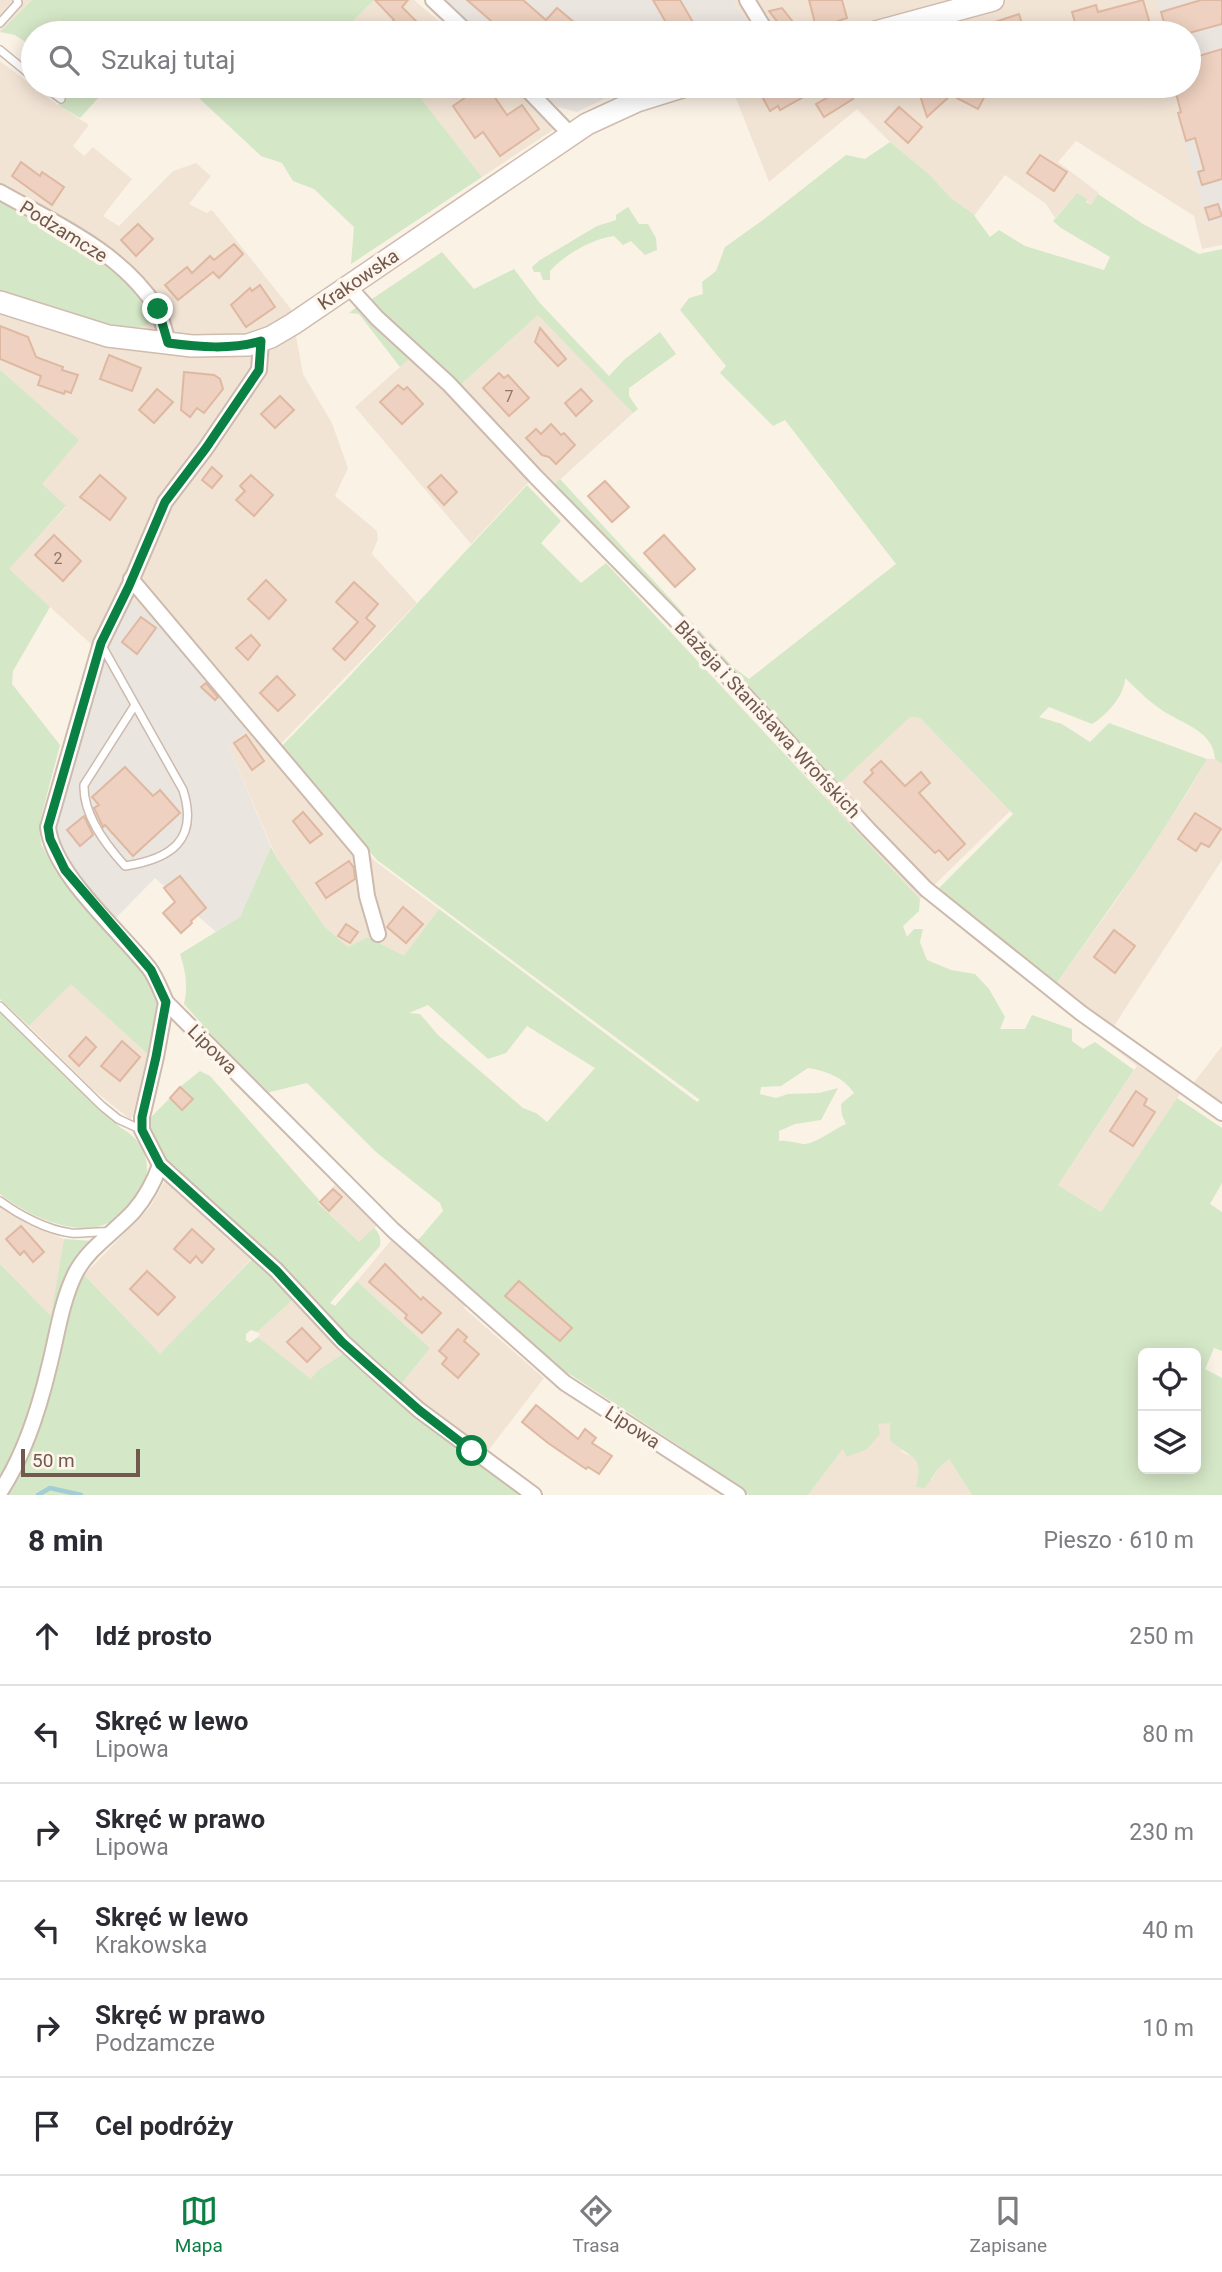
<!DOCTYPE html>
<html lang="pl">
<head>
<meta charset="utf-8">
<style>
	body { margin:0; font-family:Roboto,sans-serif; background:#f7f7f7; color:#2b2b33 }
	.controls { position:absolute; right:21px; bottom:21px; display:grid; overflow:hidden; border-radius:10px; box-shadow:0 4px 18px #0003 }
	.controls button { width:63px; height:63px; display:grid; place-items:center; padding:0; border:0; border-bottom:2px solid #e1e1e2; background:#fff; color:#2b2b33; font:35px sans-serif }
	.scale { position:absolute; left:21px; bottom:18px; width:119px; box-sizing:border-box; padding-left:7px; border:4px solid #72594d; border-top:0; font-size:19px; line-height:24px; white-space:nowrap; color:#72594d; -webkit-text-stroke:5px #fef6ec; paint-order:stroke }
	.stop { position:absolute; width:21px; height:21px; margin:-16px; border:5px solid #0b8043; border-radius:50%; background:#fff }
	.stop.end { background:#0b8043; border-color:#fff; box-shadow:0 2px 7px #0008 }
	.list { margin:0; padding:0; list-style:none }
	h2 { display:flex; justify-content:space-between; align-items:center; height:91px; margin:0; padding:0 28px; font-size:30px }
	h2 small { font-size:23px; font-weight:400; color:#7c7c81 }
	.list li { display:grid; grid-template-columns:46px 1fr auto; gap:21px; align-items:center; box-sizing:border-box; height:98px; padding:0 28px; border-top:2px solid #e1e1e2 }
	.list b { display:block; font-size:26px; white-space:nowrap }
	.list p { margin:0; font-size:23px; white-space:nowrap; color:#7c7c81 }
	.list em { font-size:23px; font-style:normal; color:#7c7c81 }
	.icon { flex:none; width:38px; height:38px; fill:none; stroke:currentColor; stroke-width:2; stroke-linecap:round; stroke-linejoin:round }
	.map { position:relative; flex:none; width:1222px; height:1495px; overflow:hidden }
	.search { position:absolute; background:#fff; box-shadow:0 4px 18px #0003; left:21px; right:21px; top:21px; height:77px; display:flex; align-items:center; gap:18px; box-sizing:border-box; padding:0 24px; border-radius:38px; color:#7c7c81; font-size:26px }
	.sheet { height:679px; background:#fff }
	nav { display:flex; justify-content:space-around; align-items:center; box-sizing:border-box; height:98px; border-top:2px solid #e1e1e2; background:#fff; font-size:19px; color:#7c7c81 }
	nav a { display:grid; justify-items:center; gap:4px }
	nav .on { color:#0b8043 }
	.map>svg:first-child { display:block }
	.residential { fill:#f2e4d5 }
	.industrial { fill:#ebe5e0 }
	.green { fill:#d4e7c6; fill-rule:evenodd }
	.lines { fill:none; stroke-linecap:round; stroke-linejoin:round }
	.stream { stroke:#a3cdd4; stroke-width:4.5 }
	.building { fill:#eed1c0; stroke:#dfb8a1; stroke-width:2 }
	.lane-casing { stroke:#ccbaad; stroke-width:10 }
	.street-casing { stroke:#ccbaad; stroke-width:18 }
	.secondary-casing { stroke:#d0bcae; stroke-width:24 }
	.lane { stroke:#fff; stroke-width:7 }
	.street { stroke:#fff; stroke-width:14 }
	.secondary { stroke:#fff; stroke-width:21 }
	.route { stroke:#0b8043; stroke-width:9 }
	.labels { text-anchor:middle; stroke-width:7; stroke-linejoin:round; paint-order:stroke }
	.number-label { font-size:16px; fill:#91776a }
	.street-label { font-size:19px; fill:#72594d; stroke:#fef6ec }
</style>
</head>
<body>
<div class="map">
<svg width="1222" height="1495" viewBox="0 0 1222 1495">
	<rect width="100%" height="100%" fill="#fbf2e6"/>
	<!-- residential -->
	<g class="residential">
		<polygon points="0,0 32,0 0,32"/>
		<polygon points="374,0 414,0 453,33 341,33"/>
		<polygon points="732,0 1222,0 1222,245 1202,249 1194,216 1076,141 1058,162 1099,193 1091,205 1077,193 1055,218 1046,204 1005,175 974,216 951,198 929,174 890,142 857,109 769,182 731,86 1189,86 1189,33 756,33"/>
		<polygon points="0,61 58,105 89,125 73,146 84,156 93,147 132,179 103,216 119,226 173,171 196,163 211,176 189,204 207,213 211,210 213,211 291,309 303,374 332,423 348,468 335,496 377,531 378,539 372,554 417,603 276,749 375,861 439,909 404,957 369,937 348,947 325,927 276,857 229,746 248,730 102,654 8,569 66,507 41,484 78,441 0,370"/>
		<polygon points="404,86 513,86 545,113 553,130 482,177 416,92"/>
		<polygon points="539,314 633,413 551,488 536,474 471,544 355,407 418,351 456,389"/>
		<polygon points="910,717 920,718 1010,811 920,899 825,797"/>
		<polygon points="1207,759 1215,759 1222,764 1222,860 1112,1029 1192,1085 1222,1046 1222,1121 1180,1094 1101,1212 1058,1185 1137,1066 1047,997 1115,902 1188,792"/>
		<polygon points="71,983 150,1056 131,1120 91,1088 29,1026"/>
		<polygon points="167,1177 251,1259 160,1355 84,1275 150,1207"/>
		<polygon points="337,1183 378,1224 360,1243 318,1202"/>
		<polygon points="0,1206 31,1226 64,1239 52,1317 0,1264"/>
		<polygon points="393,1238 467,1303 464,1308 544,1378 485,1455 399,1387 430,1348 357,1281"/>
		<polygon points="297,1296 347,1351 317,1371 311,1379 258,1337 260,1334 257,1332"/>
		<polygon points="878,1423 891,1423 902,1452 916,1458 920,1469 917,1487 932,1479 938,1469 949,1459 972,1495 808,1495 844,1448"/>
	</g>
	<!-- industrial -->
	<g class="industrial">
		<polygon points="440,0 732,0 756,33 476,33"/>
		<polygon points="1156,0 1222,0 1222,221 1207,223 1176,112 1179,111 1172,86 1189,86 1189,33 1165,33"/>
		<polygon points="533,86 631,86 577,112 558,107"/>
		<polygon points="131,598 199,663 248,730 229,746 271,847 240,917 216,932 155,878 113,921 66,868 51,824 100,658"/>
	</g>
	<!-- green -->
	<g class="green">
		<polygon points="32,0 374,0 341,33 33,33 33,47 15,35 0,32"/>
		<polygon points="64,86 109,86 80,118 58,105 69,94"/>
		<polygon points="186,86 404,86 416,92 482,177 351,264 354,227 314,189 293,181 282,163 261,156"/>
		<path d="M890,142L929,174L951,198L973,214L990,237L999,230L1025,246L1104,270L1110,257L1061,228L1053,221L1077,193L1087,199L1086,202L1091,205L1098,194L1143,224L1199,254L1222,249V764L1215,759C1213,729 1180,724 1159,708C1147,700 1136,688 1125,678C1125,695 1107,715 1092,724L1049,707L1039,717L1062,724L1090,742L1109,723L1207,759C1161,838 1107,912 1054,987L936,891L1013,814L920,718L910,717L836,787L760,700L741,686L551,488L560,479L733,667L749,679L896,564L785,420L773,426L720,373L726,366L680,310L689,298L703,294L702,282L716,271L725,247L763,220L846,155L865,159Z"/>
		<path d="M0,200C44,225 142,269 149,324C130,338 25,298 0,290Z"/>
		<path d="M628,207L639,224H648L656,238L657,250L645,255L631,241L623,245L614,236C592,239 564,255 550,271V280H543L540,272H534L532,267L540,260L597,226L616,220V215Z"/>
		<polygon points="442,252 474,289 514,269 539,302 609,376 625,359 660,332 676,354 629,388 629,396 638,409 633,413 538,315 456,389 369,301"/>
		<polygon points="358,306 409,359 400,367 359,314 349,313"/>
		<polygon points="0,370 79,440 42,484 66,506 9,569 50,607 13,671 12,684 60,745 40,821 41,844 56,872 147,976 157,998 156,1035 150,1056 71,984 29,1026 0,999"/>
		<path d="M527,485L561,521L541,543L581,583L606,563L920,899L919,911L903,926L907,937L914,929H923L920,942L927,960L951,970L975,974L989,989L1005,1017L1000,1029H1025L1032,1015L1072,1029V1041L1083,1049L1095,1042L1134,1070L1058,1185L1101,1212L1177,1098L1222,1128V1183L1210,1204L1222,1212V1351L1214,1348L1205,1369L1222,1378V1495H972L949,1459L938,1469L925,1488L916,1487C924,1452 912,1461 890,1440V1423L878,1424L880,1434L867,1449L847,1457L843,1449L808,1495H749L675,1443L548,1360L411,1242L420,1238L443,1211L440,1203L376,1152L307,1083L266,1093L265,1095L184,1004C188,987 186,972 180,954L240,917L271,847L276,857L325,927L348,947L368,937L404,956L439,909L697,1102L700,1100L377,860L279,749L347,679ZM428,1005L488,1059L506,1053L527,1026L595,1068L547,1122L536,1113L523,1108L438,1035L420,1014L409,1013ZM808,1068C827,1071 843,1077 854,1093L841,1104L842,1115L846,1124C834,1129 814,1145 803,1144C795,1143 788,1140 779,1141V1131L795,1124L821,1120L838,1088L819,1093L788,1094L776,1098L760,1094L761,1087L781,1086ZM1143,1353H1196V1469H1143Z"/>
		<path d="M0,1012L121,1128C177,1159 133,1233 79,1228C50,1225 22,1211 0,1194Z"/>
		<path d="M200,1071L210,1076L319,1200L318,1203L359,1242L374,1228C380,1234 381,1238 380,1246L330,1303L335,1306L357,1281L430,1348L399,1387L175,1172C164,1156 151,1141 147,1121L170,1098L182,1110L193,1099L180,1087Z"/>
		<path d="M64,1239L92,1241C50,1286 49,1339 34,1396C27,1426 15,1453 0,1481V1264L51,1316Z"/>
		<path d="M254,1257L297,1296L257,1332L251,1330L246,1334V1340L250,1343L258,1337L311,1379L317,1371L347,1351L526,1495H8C23,1475 30,1449 37,1425C50,1377 58,1318 84,1275L160,1354Z"/>
	</g>
	<g class="lines">
		<!-- stream -->
		<polyline class="stream" points="38,1495 50,1488 81,1495"/>
	</g>
	<!-- building -->
	<g class="building">
		<polygon points="375,0 408,0 402,7 420,25 412,33 400,33 390,24 394,20"/>
		<polygon points="467,0 523,0 546,20 557,8 587,33 505,33"/>
		<polygon points="653,0 680,0 694,24 679,33 672,33"/>
		<polygon points="809,0 842,0 847,18 838,21 839,25 817,31"/>
		<polygon points="1143,0 1150,24 1118,33 1114,33 1113,28 1093,33 1078,33 1072,12 1096,5 1098,12"/>
		<polygon points="1201,0 1222,0 1222,24 1189,33 1167,33 1161,12"/>
		<polygon points="782,8 793,22 783,29 769,11"/>
		<polygon points="1019,14 1025,33 998,33 995,22"/>
		<polygon points="1222,49 1222,179 1202,185 1198,172 1204,170 1195,138 1186,141 1178,113 1181,112 1174,86 1189,86 1189,59"/>
		<polygon points="482,86 487,86 507,115 522,105 539,129 500,156 483,132 475,138 453,106"/>
		<polygon points="769,86 823,86 780,110 778,106 770,111 759,91"/>
		<polygon points="917,86 990,86 978,109 951,95 927,117"/>
		<polygon points="846,87 853,99 824,117 816,104"/>
		<polygon points="899,107 922,127 908,143 885,122"/>
		<polygon points="1040,155 1067,172 1054,191 1027,173"/>
		<polygon points="21,162 40,176 42,172 64,187 52,205 12,176"/>
		<polygon points="1218,204 1222,216 1209,220 1205,208"/>
		<polygon points="138,224 153,239 136,256 121,240"/>
		<polygon points="234,244 243,254 219,278 213,272 178,300 165,285 187,267 192,273 210,256 214,260"/>
		<polygon points="260,285 275,307 246,327 231,305 250,288 252,291"/>
		<polygon points="0,326 28,337 36,357 63,367 62,370 78,375 71,393 65,391 64,394 38,385 41,376 0,359"/>
		<polygon points="540,328 566,359 558,366 535,342"/>
		<polygon points="109,355 141,368 132,391 100,379"/>
		<polygon points="184,372 214,375 220,379 223,389 204,413 197,408 190,417 181,410"/>
		<polygon points="499,373 504,378 508,375 529,398 509,416 483,388"/>
		<polygon points="398,385 404,390 407,387 423,404 402,424 380,402"/>
		<polygon points="157,389 173,402 154,423 139,410"/>
		<polygon points="581,389 592,401 576,416 565,403"/>
		<polygon points="280,396 294,410 275,428 261,414"/>
		<polygon points="551,424 561,435 564,433 575,445 556,464 549,457 542,455 526,438 536,429 541,434"/>
		<polygon points="212,467 222,476 212,488 202,480"/>
		<polygon points="100,475 126,498 110,520 80,497"/>
		<polygon points="251,475 273,495 254,516 236,500 245,491 240,486"/>
		<polygon points="441,475 457,492 444,505 428,487"/>
		<polygon points="605,481 629,507 612,522 588,496"/>
		<polygon points="54,535 81,561 63,581 35,555"/>
		<polygon points="664,535 695,569 675,587 644,553"/>
		<polygon points="266,580 286,600 269,619 248,599"/>
		<polygon points="354,582 378,604 366,618 375,626 345,660 333,649 358,622 336,602"/>
		<polygon points="141,617 156,628 137,654 122,642"/>
		<polygon points="251,635 260,645 248,660 236,648"/>
		<polygon points="277,676 295,695 278,711 260,693"/>
		<polygon points="206,683 218,697 215,700 201,687"/>
		<polygon points="246,735 264,761 252,770 234,743"/>
		<polygon points="881,761 905,786 921,772 930,783 919,793 965,844 948,860 939,850 935,853 864,782 873,773 871,770"/>
		<polygon points="125,767 153,796 160,790 180,813 133,856 105,825 103,827 94,808 99,805 92,797"/>
		<polygon points="303,812 322,834 310,843 293,821"/>
		<polygon points="1195,813 1221,829 1209,847 1201,843 1196,851 1178,839"/>
		<polygon points="84,816 93,835 80,846 67,830"/>
		<polygon points="349,861 354,868 355,879 326,898 316,883"/>
		<polygon points="180,876 206,908 191,921 192,923 181,933 163,913 175,902 164,888"/>
		<polygon points="403,907 423,924 406,943 387,927"/>
		<polygon points="346,924 358,932 350,943 338,936"/>
		<polygon points="1114,930 1135,946 1115,973 1094,957"/>
		<polygon points="86,1037 96,1047 79,1066 69,1056"/>
		<polygon points="122,1041 140,1057 120,1081 101,1066"/>
		<polygon points="180,1087 193,1099 182,1110 170,1098"/>
		<polygon points="1136,1091 1147,1099 1144,1105 1155,1112 1133,1146 1110,1131"/>
		<polygon points="333,1189 342,1197 329,1211 320,1202"/>
		<polygon points="21,1226 44,1252 33,1262 24,1251 20,1255 6,1239"/>
		<polygon points="192,1229 214,1249 202,1263 196,1256 190,1263 174,1249"/>
		<polygon points="385,1264 421,1300 423,1297 441,1313 422,1333 405,1318 407,1315 369,1282"/>
		<polygon points="147,1271 175,1297 158,1315 130,1289"/>
		<polygon points="519,1281 572,1328 560,1341 505,1296"/>
		<polygon points="302,1328 321,1348 307,1362 287,1342"/>
		<polygon points="458,1329 467,1337 464,1341 479,1354 458,1378 442,1364 447,1358 439,1351"/>
		<polygon points="536,1405 578,1439 585,1429 596,1438 592,1443 612,1456 599,1474 588,1467 586,1469 548,1443 522,1422"/>
	</g>
	<g class="lines">
		<defs>
			<g id="lane">
				<polyline points="0,23 18,3 17,0"/>
				<polyline points="0,50 33,77"/>
				<polyline points="44,86 61,99"/>
				<path d="M101,644L183,790C199,840 171,859 125,866C105,844 83,815 84,785L135,705"/>
				<polyline points="0,1006 102,1106 118,1119 142,1130"/>
				<path d="M0,1201C19,1215 47,1230 71,1233C83,1234 96,1231 109,1232"/>
			</g>
			<g id="street">
				<polyline points="433,0 468,33"/>
				<polyline points="747,0 767,33"/>
				<polyline points="524,86 570,134"/>
				<path d="M0,192C55,223 121,252 156,307C162,317 165,332 168,343"/>
				<polyline points="348,286 377,318 449,384 535,476 673,617 868,829 926,889 1081,1013 1222,1113"/>
				<path d="M261,341L259,370L206,448L165,502L129,586L101,643L48,827C53,874 119,930 149,968C156,977 161,991 166,1002L393,1230L565,1383L738,1495"/>
				<polyline points="131,579 361,852 367,896 378,934"/>
				<polyline points="166,1002 156,1057 142,1117 142,1130 160,1165 276,1270 343,1342 368,1365 419,1410 534,1495"/>
				<path d="M0,1492C24,1456 39,1409 49,1367C57,1336 61,1303 75,1274C88,1248 115,1232 134,1211C146,1197 154,1182 160,1165"/>
			</g>
			<g id="secondary">
				<polyline points="872,33 993,0"/>
				<polyline points="0,302 108,336 192,346 248,345 271,337 293,324 587,124 637,101 685,86"/>
			</g>
		</defs>
		<!-- lane casing -->
		<use href="#lane" class="lane-casing"/>
		<!-- street casing -->
		<use href="#street" class="street-casing"/>
		<!-- secondary casing -->
		<use href="#secondary" class="secondary-casing"/>
		<!-- lane -->
		<use href="#lane" class="lane"/>
		<!-- street -->
		<use href="#street" class="street"/>
		<!-- secondary -->
		<use href="#secondary" class="secondary"/>
	</g>
	<g class="lines">
		<!-- route -->
		<path class="route" d="M158,309L168,343C198,347 232,350 261,341L259,370L206,448L165,502L129,586L101,643L48,827L50,839L65,870L151,970L166,1002L156,1057L142,1117V1130L160,1165L276,1270L342,1342L419,1410L472,1451"/>
	</g>
	<g class="labels">
		<!-- number labels -->
		<g class="number-label">
			<text x="509" y="402">7</text>
			<text x="58" y="564">2</text>
		</g>
		<!-- street labels -->
		<g class="street-label">
			<text transform="translate(64 231) rotate(32)" y="7">Podzamcze</text>
			<text transform="translate(358 279) rotate(-34)" y="7">Krakowska</text>
			<text transform="translate(768 719) rotate(47)" y="7">Błażeja i Stanisława Wrońskich</text>
			<text transform="translate(213 1049) rotate(45)" y="7">Lipowa</text>
			<text transform="translate(633 1427) rotate(33)" y="7">Lipowa</text>
		</g>
	</g>
</svg>
<div class="controls">
<button><svg class="icon" aria-label="locate" viewBox="0 0 24 24"><circle cx="12" cy="12" r="6"/><path d="M12 2v4M12 18v4M2 12h4M18 12h4"/></svg></button>
<button><svg class="icon" aria-label="layers" viewBox="0 0 24 24"><path d="M12 4l9 5-9 5-9-5zM3 14l9 5 9-5"/></svg></button>
</div>
<div class="scale">50 m</div>
<div class="stop" style="left:472px;top:1451px"></div>
<div class="stop end" style="left:158px;top:309px"></div>
<div class="search"><svg class="icon" aria-label="search" viewBox="0 0 24 24"><circle cx="10" cy="10" r="6"/><path d="M15 15l6 6"/></svg>Szukaj tutaj</div>
</div>
<section class="sheet">
<h2>8 min<small>Pieszo · 610 m</small></h2>
<ul class="list">
<li><svg class="icon" aria-label="ahead" viewBox="0 0 24 24"><path d="M12 20V5M6 11l6-6 6 6"/></svg><div><b>Idź prosto</b></div><em>250 m</em></li>
<li><svg class="icon" aria-label="left" viewBox="0 0 24 24"><path d="M17 20v-9H6M10 6l-5 5 5 5"/></svg><div><b>Skręć w lewo</b><p>Lipowa</p></div><em>80 m</em></li>
<li><svg class="icon" aria-label="right" viewBox="0 0 24 24"><path d="M7 20v-9h11M14 6l5 5-5 5"/></svg><div><b>Skręć w prawo</b><p>Lipowa</p></div><em>230 m</em></li>
<li><svg class="icon" aria-label="left" viewBox="0 0 24 24"><path d="M17 20v-9H6M10 6l-5 5 5 5"/></svg><div><b>Skręć w lewo</b><p>Krakowska</p></div><em>40 m</em></li>
<li><svg class="icon" aria-label="right" viewBox="0 0 24 24"><path d="M7 20v-9h11M14 6l5 5-5 5"/></svg><div><b>Skręć w prawo</b><p>Podzamcze</p></div><em>10 m</em></li>
<li><svg class="icon" aria-label="arrive" viewBox="0 0 24 24"><path d="M6 21V4h12l-3 4 3 4H6"/></svg><div><b>Cel podróży</b></div></li>
</ul>
</section>
<nav>
<a class="on"><svg class="icon" aria-label="map" viewBox="0 0 24 24"><path d="M3 6l6-2 6 2 6-2v14l-6 2-6-2-6 2zM9 4v14M15 6v14"/></svg>Mapa</a>
<a><svg class="icon" aria-label="directions" viewBox="0 0 24 24"><path d="M12 3l9 9-9 9-9-9zM9 14v-3h6M13 9l2 2-2 2"/></svg>Trasa</a>
<a><svg class="icon" aria-label="saved" viewBox="0 0 24 24"><path d="M7 4h10v16l-5-4-5 4z"/></svg>Zapisane</a>
</nav>
</body>
</html>
